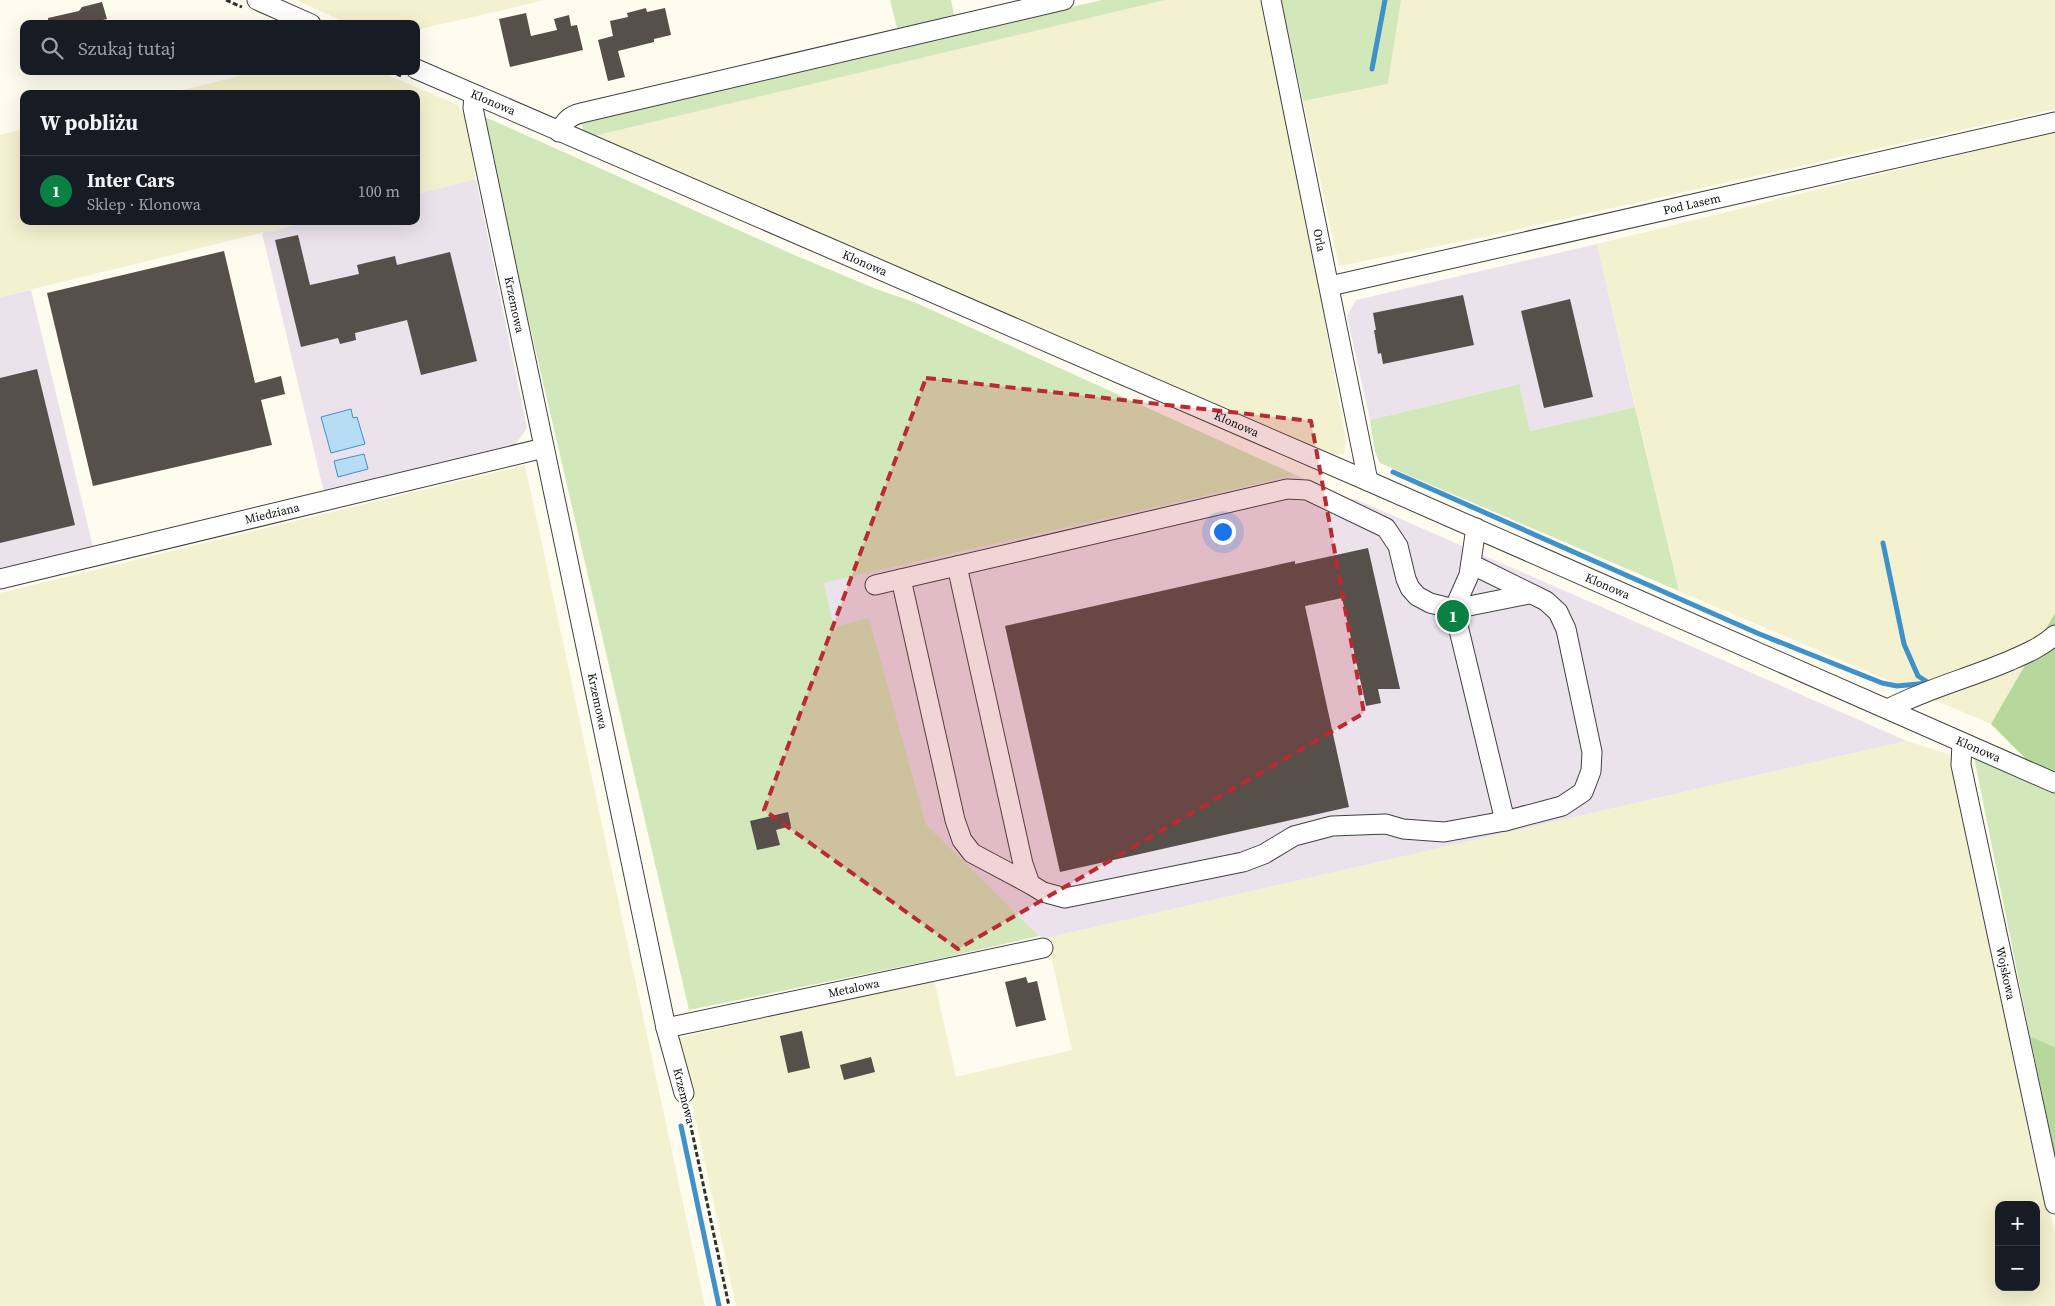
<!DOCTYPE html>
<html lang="pl">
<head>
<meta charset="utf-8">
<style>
	body { margin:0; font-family:"Source Serif 4",serif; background:#20242c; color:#f1f3f6 }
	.controls { position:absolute; right:15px; bottom:15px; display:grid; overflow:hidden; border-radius:10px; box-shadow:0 5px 20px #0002 }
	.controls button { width:45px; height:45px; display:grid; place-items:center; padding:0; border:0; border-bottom:1px solid #363941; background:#171b24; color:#f1f3f6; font:25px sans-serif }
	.you { position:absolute; left:1222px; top:531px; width:18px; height:18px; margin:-12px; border:4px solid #fff; border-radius:50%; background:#1a73e8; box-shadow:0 0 0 8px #1a73e833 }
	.badge { display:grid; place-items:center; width:32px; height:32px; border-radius:50%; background:#0b8043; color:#fff; font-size:16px; font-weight:700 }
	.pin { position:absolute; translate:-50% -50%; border:2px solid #fff; box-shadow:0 1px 5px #0006 }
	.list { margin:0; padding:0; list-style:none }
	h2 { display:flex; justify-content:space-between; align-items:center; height:65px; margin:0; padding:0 20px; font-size:21px }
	h2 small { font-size:16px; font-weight:400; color:#9ea1a6 }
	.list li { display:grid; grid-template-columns:32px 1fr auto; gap:15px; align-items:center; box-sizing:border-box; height:70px; padding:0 20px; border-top:1px solid #363941 }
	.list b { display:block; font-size:19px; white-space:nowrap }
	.list p { margin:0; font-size:16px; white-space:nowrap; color:#9ea1a6 }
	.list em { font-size:16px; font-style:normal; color:#9ea1a6 }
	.icon { flex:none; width:28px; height:28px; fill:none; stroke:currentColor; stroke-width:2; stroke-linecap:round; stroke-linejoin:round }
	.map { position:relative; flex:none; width:2055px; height:1306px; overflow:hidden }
	.search { position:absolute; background:#171b24; box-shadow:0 5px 20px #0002; left:20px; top:20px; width:400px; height:55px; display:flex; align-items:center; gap:12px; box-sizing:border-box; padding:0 18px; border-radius:10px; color:#9ea1a6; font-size:19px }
	.panel { position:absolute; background:#171b24; box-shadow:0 5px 20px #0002; left:20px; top:90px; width:400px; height:135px; border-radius:10px }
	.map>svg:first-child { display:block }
	.industrial { fill:#ebe2ec }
	.farmland { fill:#f4f1d0; fill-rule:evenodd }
	.green { fill:#d2e8ba }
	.forest { fill:#b6d89a }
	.water { fill:#b6ddf4; stroke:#3f91c9 }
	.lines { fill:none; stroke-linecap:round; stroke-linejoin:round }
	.stream { stroke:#3f91c9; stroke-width:5 }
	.building { fill:#564f4a }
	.minor-casing { stroke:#414141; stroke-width:21 }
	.path { stroke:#303030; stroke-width:3; stroke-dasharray:5 2.5; stroke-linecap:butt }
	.minor { stroke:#fff; stroke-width:19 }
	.marked { fill:#b92a31; fill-opacity:0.2; stroke:#b92a31; stroke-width:4; stroke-dasharray:10 6; stroke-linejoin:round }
	.labels { text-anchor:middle; stroke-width:5; stroke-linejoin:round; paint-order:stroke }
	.street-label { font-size:12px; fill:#0e0e0e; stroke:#fff }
</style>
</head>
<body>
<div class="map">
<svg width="2055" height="1306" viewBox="0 0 2055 1306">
	<rect width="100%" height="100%" fill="#fefbef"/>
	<!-- industrial -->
	<g class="industrial">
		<polygon points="476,179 527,428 515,445 324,492 262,233 310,221 416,221 416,194"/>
		<polygon points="1597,244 1635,407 1530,431 1518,384 1370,420 1347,316 1356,300"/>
		<polygon points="31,290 93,547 0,570 0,297"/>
		<polygon points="1296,475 1349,499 1355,499 1907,741 1047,938 1039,936 926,824 869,619 834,627 824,583"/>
	</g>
	<!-- farmland -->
	<g class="farmland">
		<polygon points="296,0 545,0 416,30 416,24 349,24"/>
		<polygon points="1165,0 1261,0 1317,278 1346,440 1344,454 1333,455 594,136"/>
		<polygon points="1401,0 2055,0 2055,109 1483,237 1339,266 1303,101 1388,84"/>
		<polygon points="258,71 378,71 458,105 466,120 476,179 416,194 416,94 167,94"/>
		<polygon points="24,129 24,221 310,221 0,297 0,135"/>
		<polygon points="2055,131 2055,613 1991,724 1679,591 1597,244"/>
		<polygon points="525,465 705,1306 0,1306 0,593"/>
		<path d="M1907,741L1954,756L2055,1233V1306H736L678,1038L934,979L956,1077L1072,1050L1047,938ZM1999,1205H2036V1287H1999Z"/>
	</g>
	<!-- green -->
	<g class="green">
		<polygon points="890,0 951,0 954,15 897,28"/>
		<polygon points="1102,0 1165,0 594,136 584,133 581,122 584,119"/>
		<polygon points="1281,0 1401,0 1388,84 1303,101"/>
		<polygon points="485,117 792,254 876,289 914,302 1296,475 824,583 834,627 869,618 926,824 1039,936 934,960 689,1010 483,124"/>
		<polygon points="1519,384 1530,431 1635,407 1679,591 1380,463 1375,452 1370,420"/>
		<polygon points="1974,757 2055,793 2055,1047 2030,1036"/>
	</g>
	<!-- forest -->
	<g class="forest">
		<polygon points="2055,613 2055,772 2026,759 1991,724"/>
		<polygon points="2030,1036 2055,1047 2055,1156"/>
	</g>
	<!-- water -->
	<g class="water">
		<polygon points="351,409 353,418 357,417 365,444 331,453 321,417"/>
		<polygon points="364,454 368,469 338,477 334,461"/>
	</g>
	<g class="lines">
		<!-- stream -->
		<g class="stream">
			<polyline points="1372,69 1385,0"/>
			<polyline points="1393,472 1757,633 1882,683 1897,686 1929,683 1918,676 1904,644 1883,543"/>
			<polyline points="681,1126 719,1306"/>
		</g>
	</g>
	<!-- building -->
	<g class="building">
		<polygon points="102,2 107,19 103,20 104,24 48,24 48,18 79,11 82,7"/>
		<polygon points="646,8 647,12 665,8 671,35 654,39 654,42 618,51 625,77 608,81 598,40 613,36 610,21 628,17 627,13"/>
		<polygon points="526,13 531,36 557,30 554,19 569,15 571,26 577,25 583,50 510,67 499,19"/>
		<polygon points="298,235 310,285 359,274 357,265 395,256 397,265 450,252 477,361 421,375 407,320 355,333 356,340 340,344 338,338 301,347 275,240"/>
		<polygon points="224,251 255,383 281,376 285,394 261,400 272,445 93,486 47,293"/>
		<polygon points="1463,295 1474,345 1383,364 1381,353 1378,354 1374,330 1376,330 1373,313"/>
		<polygon points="1570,299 1593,397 1544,408 1521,311"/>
		<polygon points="37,369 75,525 0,543 0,378"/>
		<polygon points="1368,548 1400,689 1378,689 1381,703 1366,706 1342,598 1305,606 1349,807 1060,872 1005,626 1295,561 1295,564"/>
		<polygon points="788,812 791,826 776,830 780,845 757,850 750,821"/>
		<polygon points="1026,977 1028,983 1037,981 1046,1020 1016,1027 1005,982"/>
		<polygon points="802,1031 810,1068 788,1073 780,1036"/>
		<polygon points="871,1057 875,1072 844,1080 840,1065"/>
	</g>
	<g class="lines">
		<defs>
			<g id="minor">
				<polyline points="257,0 311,24"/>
				<path id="s1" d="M1271,0L1368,481"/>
				<path id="s2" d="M416,69L1368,481L2055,783"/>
				<path id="s3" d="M474,94L473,108L666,1028L684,1093"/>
				<path d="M559,132C565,121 569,116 581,113L1064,0"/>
				<path id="s4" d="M1330,286L2055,122"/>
				<polyline points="957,566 1023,864 1030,884 1043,892 1065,898 1243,862 1264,854 1294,836 1332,826 1386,824 1403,829 1444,832 1505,821 1562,806 1583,792 1591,771 1592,752 1566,629 1558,612 1546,601 1471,564"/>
				<path id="s5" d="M0,579L544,448"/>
				<polyline points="901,579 955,820 962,840 972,853 1030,884"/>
				<polyline points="875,585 1287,489 1307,490 1386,528 1398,546 1406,579 1410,588 1417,596 1430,603 1454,609 1469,575 1476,528"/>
				<path d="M1888,709C1926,689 1969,678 2009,661C2025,654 2042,647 2055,635"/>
				<path id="s6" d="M1962,743L1961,765L2055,1204"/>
				<polyline points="1505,821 1454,609 1529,594"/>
				<path id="s7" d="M666,1028L1043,948"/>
			</g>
		</defs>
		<!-- minor casing -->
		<use href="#minor" class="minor-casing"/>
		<!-- path -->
		<g class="path">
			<polyline points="226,0 242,7"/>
			<polyline points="390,71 401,76"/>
			<polyline points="687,1108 729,1306"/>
		</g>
		<!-- minor -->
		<use href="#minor" class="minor"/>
	</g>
	<!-- marked area -->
	<path class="marked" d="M926,378L1311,421L1364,713L958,949L764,810Z"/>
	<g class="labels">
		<!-- street labels -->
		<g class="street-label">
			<text dy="4" stroke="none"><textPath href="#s2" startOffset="84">Klonowa</textPath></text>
			<text dy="4" stroke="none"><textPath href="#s4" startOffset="371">Pod Lasem</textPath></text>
			<text dy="4" stroke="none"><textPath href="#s1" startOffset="245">Orla</textPath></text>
			<text dy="4" stroke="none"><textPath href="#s2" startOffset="489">Klonowa</textPath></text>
			<text dy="4" stroke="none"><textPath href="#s3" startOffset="215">Krzemowa</textPath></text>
			<text dy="4" stroke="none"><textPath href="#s2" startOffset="894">Klonowa</textPath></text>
			<text dy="4" stroke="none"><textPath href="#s5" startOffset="280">Miedziana</textPath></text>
			<text dy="4" stroke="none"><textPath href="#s2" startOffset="1299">Klonowa</textPath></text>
			<text dy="4" stroke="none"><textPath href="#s3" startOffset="620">Krzemowa</textPath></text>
			<text dy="4" stroke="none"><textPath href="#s2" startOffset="1704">Klonowa</textPath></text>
			<text dy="4" stroke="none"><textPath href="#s6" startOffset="235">Wojskowa</textPath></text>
			<text dy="4" stroke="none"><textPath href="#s7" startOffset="192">Metalowa</textPath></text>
			<text transform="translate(684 1096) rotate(76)" y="4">Krzemowa</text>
		</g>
	</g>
</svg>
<div class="controls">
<button>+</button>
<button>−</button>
</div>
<div class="you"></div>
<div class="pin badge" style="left:1453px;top:616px">1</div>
<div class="search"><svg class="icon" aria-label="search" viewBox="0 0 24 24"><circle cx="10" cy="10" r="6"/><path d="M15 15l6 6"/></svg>Szukaj tutaj</div>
<section class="panel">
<h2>W pobliżu<small></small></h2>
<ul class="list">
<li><span class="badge">1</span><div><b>Inter Cars</b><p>Sklep · Klonowa</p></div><em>100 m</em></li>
</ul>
</section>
</div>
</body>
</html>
